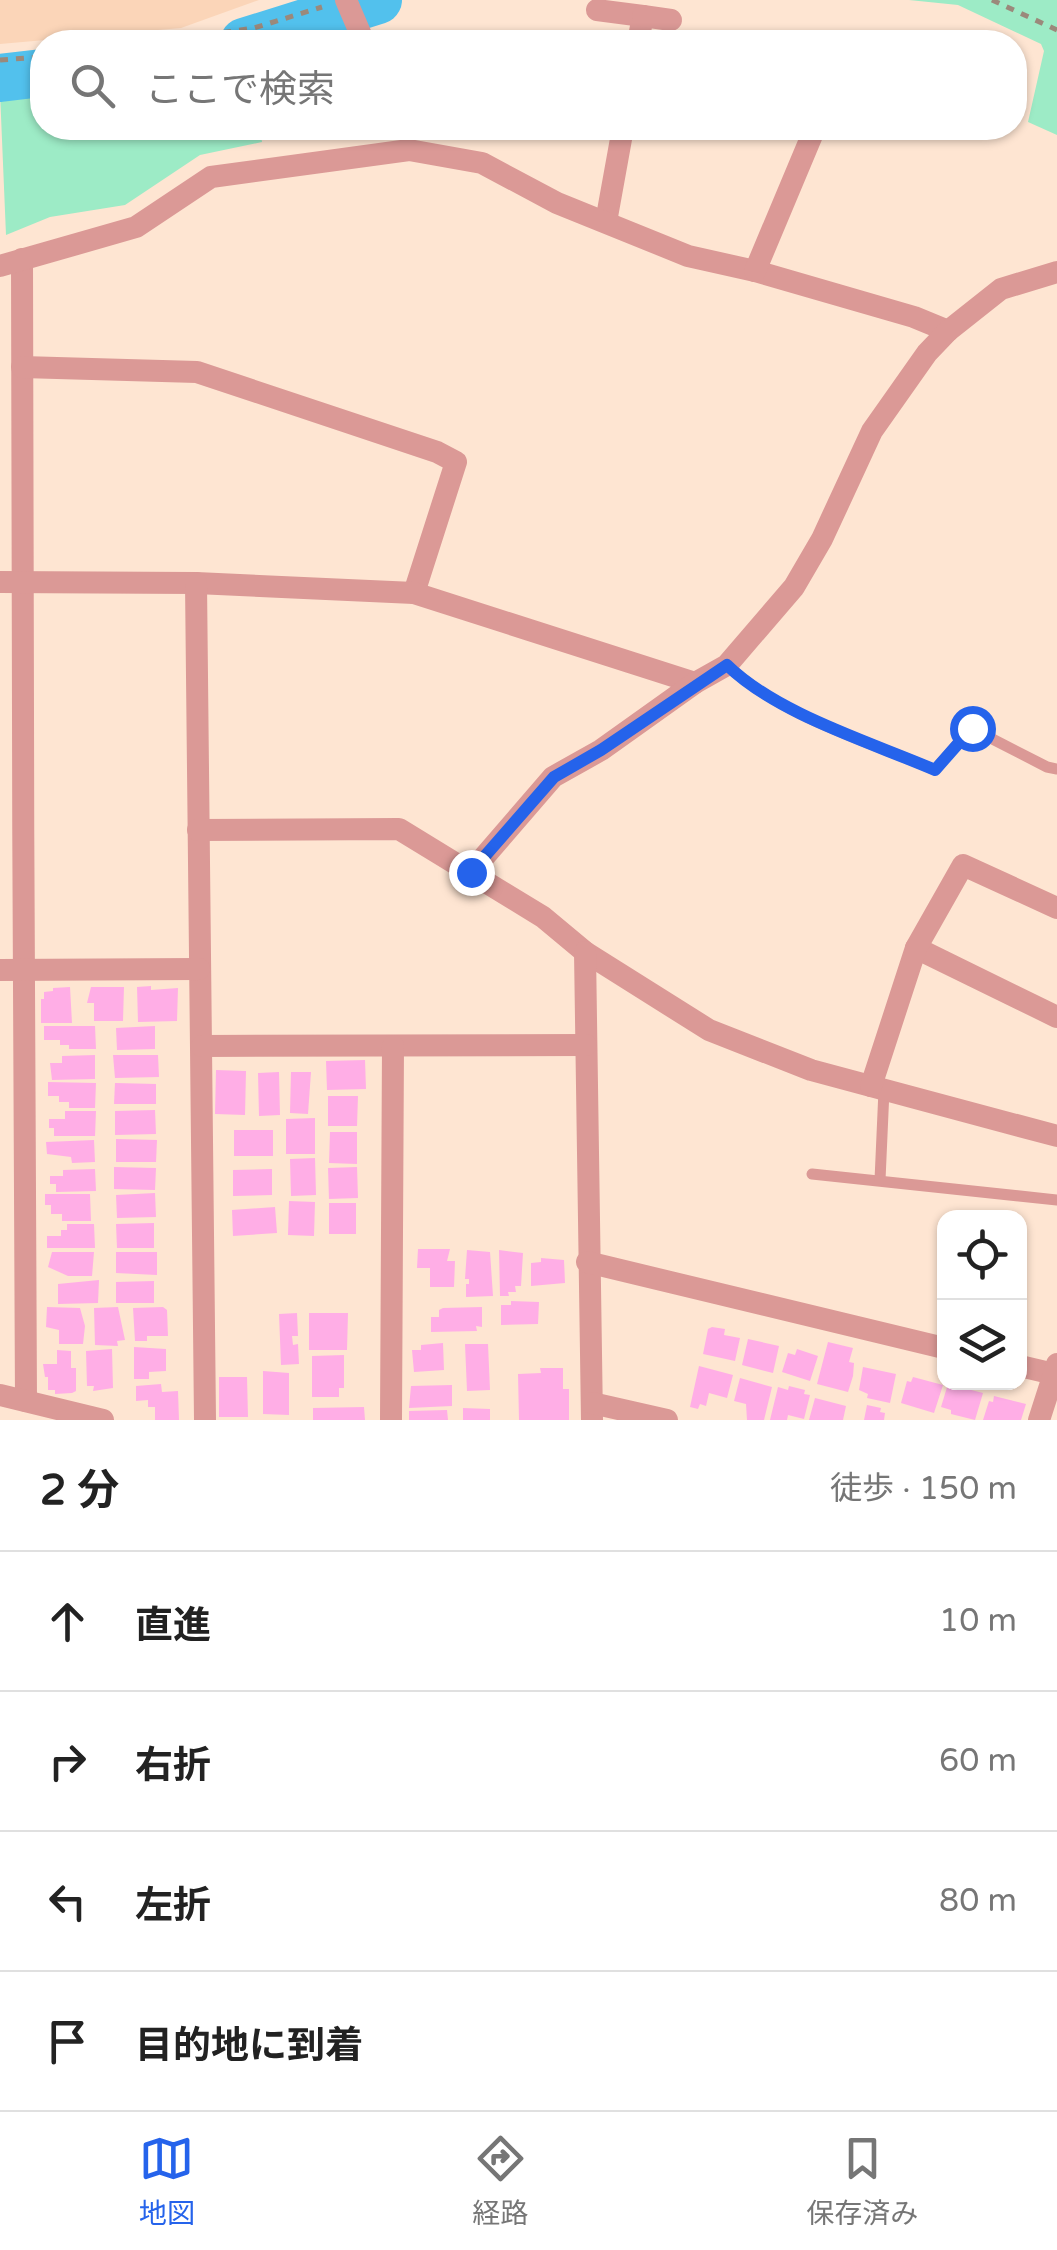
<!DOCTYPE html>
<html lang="ja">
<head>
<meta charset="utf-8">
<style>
	body { margin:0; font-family:"Varela Round","Noto Sans JP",sans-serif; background:#f6f6f6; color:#222 }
	.controls { position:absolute; right:30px; bottom:30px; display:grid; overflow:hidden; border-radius:20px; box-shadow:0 2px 8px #0004 }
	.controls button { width:90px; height:90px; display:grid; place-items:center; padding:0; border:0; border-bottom:2px solid #e0e0e0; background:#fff; color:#222; font:50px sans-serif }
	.stop { position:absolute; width:30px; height:30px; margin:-22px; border:8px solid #2563eb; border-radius:50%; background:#fff }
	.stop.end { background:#2563eb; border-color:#fff; box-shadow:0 2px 10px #0008 }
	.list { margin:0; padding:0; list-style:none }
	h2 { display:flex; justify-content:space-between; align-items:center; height:130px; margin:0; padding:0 40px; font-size:42px }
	h2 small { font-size:32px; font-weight:400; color:#767676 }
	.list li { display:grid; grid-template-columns:65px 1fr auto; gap:30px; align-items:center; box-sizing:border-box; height:140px; padding:0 40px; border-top:2px solid #e0e0e0 }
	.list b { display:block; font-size:38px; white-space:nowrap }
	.list em { font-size:32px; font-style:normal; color:#767676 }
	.icon { flex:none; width:55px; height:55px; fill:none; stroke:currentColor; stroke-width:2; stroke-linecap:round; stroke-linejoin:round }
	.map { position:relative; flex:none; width:1057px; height:1420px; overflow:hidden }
	.search { position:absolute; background:#fff; box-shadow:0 2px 8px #0004; left:30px; right:30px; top:30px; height:110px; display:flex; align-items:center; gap:25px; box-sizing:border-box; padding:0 35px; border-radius:40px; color:#767676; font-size:38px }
	.sheet { height:690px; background:#fff }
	nav { display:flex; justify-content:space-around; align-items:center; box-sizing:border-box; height:140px; border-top:2px solid #e0e0e0; background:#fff; font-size:28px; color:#767676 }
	nav a { display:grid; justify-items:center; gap:5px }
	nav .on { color:#2563eb }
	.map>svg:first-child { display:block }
	.built { fill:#fbd5b8 }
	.green { fill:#9debc6 }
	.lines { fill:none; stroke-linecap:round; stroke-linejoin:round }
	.river { stroke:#52c1ed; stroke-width:48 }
	.building { fill:#ffaee6 }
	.path { stroke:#9b897b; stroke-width:5; stroke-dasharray:8 8; stroke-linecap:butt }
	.lane { stroke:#db9996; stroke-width:11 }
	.street { stroke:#db9996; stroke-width:22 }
	.route { stroke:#2563eb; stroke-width:12 }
</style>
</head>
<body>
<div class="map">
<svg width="1057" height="1420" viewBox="0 0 1057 1420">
	<rect width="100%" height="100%" fill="#fee5d2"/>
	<!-- built -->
	<polygon class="built" points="0,0 259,0 181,28 0,44"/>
	<!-- green -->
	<g class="green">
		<polygon points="909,0 1057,0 1057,135 1028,122 1044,51 1041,44 958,5"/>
		<polygon points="42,91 42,128 260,128 262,142 200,155 125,205 50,217 6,235 0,92"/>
	</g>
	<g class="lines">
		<!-- river -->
		<g class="river">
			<polyline points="244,42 378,0"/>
			<polyline points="0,78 42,73"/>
		</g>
	</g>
	<!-- building -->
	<g class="building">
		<polygon points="151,986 151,990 178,988 177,1021 138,1022 137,987"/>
		<polygon points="70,987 72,1023 41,1023 41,999 44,999 44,992 53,991 53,988"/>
		<polygon points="91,987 124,987 123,1021 94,1021 94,1003 87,1003"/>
		<polygon points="44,1026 95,1026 96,1049 69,1049 69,1045 60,1045 60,1040 44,1040"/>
		<polygon points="155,1026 155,1049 117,1050 116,1028"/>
		<polygon points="95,1055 95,1079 52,1080 50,1063 62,1063 62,1056"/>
		<polygon points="113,1055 158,1055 159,1077 115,1078"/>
		<polygon points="365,1060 366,1089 327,1090 326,1061"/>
		<polygon points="216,1070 246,1071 245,1115 215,1114"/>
		<polygon points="279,1072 280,1115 259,1116 258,1073"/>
		<polygon points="291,1072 311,1072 308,1114 290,1113"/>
		<polygon points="48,1082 96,1083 95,1108 69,1108 69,1102 59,1102 59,1096 48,1096"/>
		<polygon points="115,1083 156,1084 156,1104 114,1104"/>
		<polygon points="328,1096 358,1096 357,1126 328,1126"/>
		<polygon points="155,1110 156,1134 115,1135 115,1111"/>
		<polygon points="65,1111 96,1111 95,1136 54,1136 54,1128 49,1128 49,1119 65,1119"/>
		<polygon points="315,1118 315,1154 286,1154 286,1119"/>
		<rect x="234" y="1130" width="39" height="26"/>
		<polygon points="330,1132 357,1132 357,1164 329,1163"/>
		<polygon points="116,1139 157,1140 156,1162 116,1162"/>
		<polygon points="94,1140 95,1162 72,1163 71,1157 47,1154 46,1142"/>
		<polygon points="315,1158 316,1195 291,1196 290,1159"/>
		<polygon points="114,1167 156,1168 155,1190 114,1189"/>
		<polygon points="357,1167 358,1198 329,1199 328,1168"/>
		<polygon points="95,1169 96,1191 56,1192 56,1184 50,1184 50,1176 63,1176 63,1170"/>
		<polygon points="272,1169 272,1195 233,1196 233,1170"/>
		<polygon points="155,1193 156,1217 117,1218 116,1195"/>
		<polygon points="45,1194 90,1194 91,1221 62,1221 62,1214 51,1214 51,1205 45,1205"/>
		<polygon points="289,1201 315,1202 314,1236 288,1235"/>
		<rect x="329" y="1203" width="27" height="31"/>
		<polygon points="275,1207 277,1233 233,1236 232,1210"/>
		<polygon points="154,1223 154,1248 117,1248 116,1224"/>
		<polygon points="67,1224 94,1224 95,1248 47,1248 47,1236 61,1236 61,1230 67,1230"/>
		<polygon points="418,1249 450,1249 447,1261 455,1261 454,1287 430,1287 430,1268 417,1268"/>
		<polygon points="467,1250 490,1252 493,1296 466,1297 466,1284 469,1284 469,1279 465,1279"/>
		<polygon points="499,1250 523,1253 521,1286 515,1286 516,1292 508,1292 509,1296 500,1296"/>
		<polygon points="52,1252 94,1252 92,1276 68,1276 48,1267"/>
		<polygon points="116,1252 157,1252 157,1275 116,1273"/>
		<polygon points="541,1258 564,1260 565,1283 531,1286 531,1263 541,1262"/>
		<polygon points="99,1280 98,1303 58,1304 58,1284"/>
		<polygon points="154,1281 154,1303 116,1303 116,1282"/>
		<polygon points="511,1301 539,1302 538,1324 501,1325 501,1305 511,1305"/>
		<polygon points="47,1307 80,1308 85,1326 83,1344 59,1344 59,1330 46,1327"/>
		<polygon points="118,1307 125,1340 117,1341 118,1346 95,1345 94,1308"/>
		<polygon points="163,1307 167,1310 168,1336 147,1336 147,1341 135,1341 133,1308"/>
		<polygon points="482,1307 482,1327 476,1326 477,1331 431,1332 431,1317 439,1317 439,1310 443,1308"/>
		<polygon points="297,1313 298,1336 292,1336 293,1345 298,1344 299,1364 281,1365 279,1314"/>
		<polygon points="309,1313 348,1313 347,1350 309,1350"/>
		<polygon points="712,1327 725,1329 724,1335 740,1338 735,1361 703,1354 708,1329"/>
		<polygon points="748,1339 779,1346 773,1373 742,1365"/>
		<polygon points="828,1342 853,1348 849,1362 854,1363 853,1376 848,1392 817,1384"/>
		<polygon points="443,1343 444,1370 414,1372 412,1350 421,1350 421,1345"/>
		<polygon points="465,1344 488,1344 490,1390 467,1391"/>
		<polygon points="134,1347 166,1349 166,1371 149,1372 149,1379 134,1379"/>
		<polygon points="112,1349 113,1388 93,1391 94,1386 87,1386 86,1351"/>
		<polygon points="797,1349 818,1356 810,1381 782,1372 788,1353 795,1355"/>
		<polygon points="57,1350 71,1351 71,1368 76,1368 76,1391 72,1393 55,1394 55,1390 48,1390 48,1377 45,1377 43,1364 57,1364"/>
		<polygon points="344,1355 344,1388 339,1388 339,1397 312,1397 312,1356"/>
		<polygon points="699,1366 733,1375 727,1398 709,1393 706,1406 700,1404 698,1409 690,1407"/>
		<polygon points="863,1367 896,1374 890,1403 867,1398 868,1394 859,1390"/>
		<polygon points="540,1368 563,1368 563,1389 569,1389 569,1420 519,1420 518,1374 541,1373"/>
		<polygon points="263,1371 289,1373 289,1415 263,1414"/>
		<polygon points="219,1377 247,1377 248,1417 219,1417"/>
		<polygon points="913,1377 943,1385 934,1413 901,1403 907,1381 911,1382"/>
		<polygon points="740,1378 772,1387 764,1420 747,1420 746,1404 734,1401"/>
		<polygon points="161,1384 162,1392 178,1391 179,1420 155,1420 155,1407 148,1407 148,1400 136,1401 136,1386"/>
		<polygon points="948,1384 983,1393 975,1420 951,1414 951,1410 941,1407"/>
		<polygon points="452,1385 452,1406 409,1408 411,1386"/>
		<polygon points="789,1386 805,1390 804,1394 810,1395 804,1419 788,1415 787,1420 770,1420 778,1387 788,1390"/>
		<polygon points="994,1396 1026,1404 1021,1420 983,1420 989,1401 993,1402"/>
		<polygon points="815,1398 846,1406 843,1420 809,1420"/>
		<polygon points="867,1405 881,1408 880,1412 885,1413 884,1420 864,1420"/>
		<polygon points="364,1407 365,1420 313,1420 313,1408"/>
		<polygon points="463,1408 490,1409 490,1420 463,1420"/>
		<polygon points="447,1410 448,1420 409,1420 409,1411"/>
	</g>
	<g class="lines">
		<!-- path -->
		<g class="path">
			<polyline points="992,0 1057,30"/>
			<polyline points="160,42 254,28 322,7"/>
			<polyline points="0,60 42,57"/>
		</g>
		<!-- lane -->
		<g class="lane">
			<path d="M727,665C780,716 868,741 935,770L971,728L1047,767L1057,769"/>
			<polyline points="812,1174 1057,1200"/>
			<polyline points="880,1180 884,1090"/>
		</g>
		<!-- street -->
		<g class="street">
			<polyline points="346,0 364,42"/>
			<polyline points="597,10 643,16 638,42"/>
			<polyline points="643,16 671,20"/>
			<polyline points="606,222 623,128"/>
			<path d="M22,259C24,640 22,1020 26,1401"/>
			<polyline points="0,266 136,227 211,177 409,150 482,163 557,203 688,256 755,271 914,317 948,331"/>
			<polyline points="755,271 815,128"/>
			<polyline points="22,367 197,372 437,452 456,462 414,593"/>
			<polyline points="0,582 196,583 414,593 695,683"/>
			<polyline points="196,583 205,1420"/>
			<polyline points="198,830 399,829 543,917 585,952 709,1030 811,1070 1057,1136"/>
			<polyline points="471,872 553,777 601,750 695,683 727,665 794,587 822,539 872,431 927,353 948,331 1001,289 1057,272"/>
			<polyline points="916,948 1057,1017"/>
			<polyline points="585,952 592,1420"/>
			<polyline points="0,970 199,969"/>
			<polyline points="202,1046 586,1045"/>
			<polyline points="871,1086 916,948 963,865 1057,908"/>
			<polyline points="587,1262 944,1348"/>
			<polyline points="1020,1366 1054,1374"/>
			<polyline points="0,1395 103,1420"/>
			<polyline points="592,1403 667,1420"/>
			<polyline points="391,1420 393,1046"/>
			<polyline points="1039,1420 1057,1364"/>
		</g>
	</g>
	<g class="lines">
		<!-- route -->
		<path class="route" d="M471,872L554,777L601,750L727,665C777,714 870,742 935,770L972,728"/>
	</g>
</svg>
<div class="controls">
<button><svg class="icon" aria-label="locate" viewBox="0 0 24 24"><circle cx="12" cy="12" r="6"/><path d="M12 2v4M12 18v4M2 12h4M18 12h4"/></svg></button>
<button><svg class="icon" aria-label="layers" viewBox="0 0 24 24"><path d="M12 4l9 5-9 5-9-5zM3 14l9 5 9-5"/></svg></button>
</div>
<div class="stop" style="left:972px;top:728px"></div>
<div class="stop end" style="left:471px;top:872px"></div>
<div class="search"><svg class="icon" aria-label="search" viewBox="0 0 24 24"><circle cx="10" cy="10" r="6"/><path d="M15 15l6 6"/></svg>ここで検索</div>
</div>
<section class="sheet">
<h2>2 分<small>徒歩 · 150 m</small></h2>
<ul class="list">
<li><svg class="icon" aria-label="ahead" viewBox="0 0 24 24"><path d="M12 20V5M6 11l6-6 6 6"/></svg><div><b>直進</b></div><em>10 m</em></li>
<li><svg class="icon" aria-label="right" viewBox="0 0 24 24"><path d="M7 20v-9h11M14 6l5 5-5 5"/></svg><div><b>右折</b></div><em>60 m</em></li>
<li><svg class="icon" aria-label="left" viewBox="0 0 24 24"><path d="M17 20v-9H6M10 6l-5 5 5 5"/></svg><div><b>左折</b></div><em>80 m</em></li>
<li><svg class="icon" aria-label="arrive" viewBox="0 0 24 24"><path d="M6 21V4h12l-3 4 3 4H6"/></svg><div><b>目的地に到着</b></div></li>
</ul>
</section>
<nav>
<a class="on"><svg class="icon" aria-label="map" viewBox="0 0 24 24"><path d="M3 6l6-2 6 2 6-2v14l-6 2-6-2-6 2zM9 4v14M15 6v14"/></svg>地図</a>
<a><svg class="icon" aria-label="directions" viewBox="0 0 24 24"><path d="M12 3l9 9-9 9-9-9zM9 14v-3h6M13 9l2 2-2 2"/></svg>経路</a>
<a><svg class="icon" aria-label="saved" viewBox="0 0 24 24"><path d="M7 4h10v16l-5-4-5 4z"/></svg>保存済み</a>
</nav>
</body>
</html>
